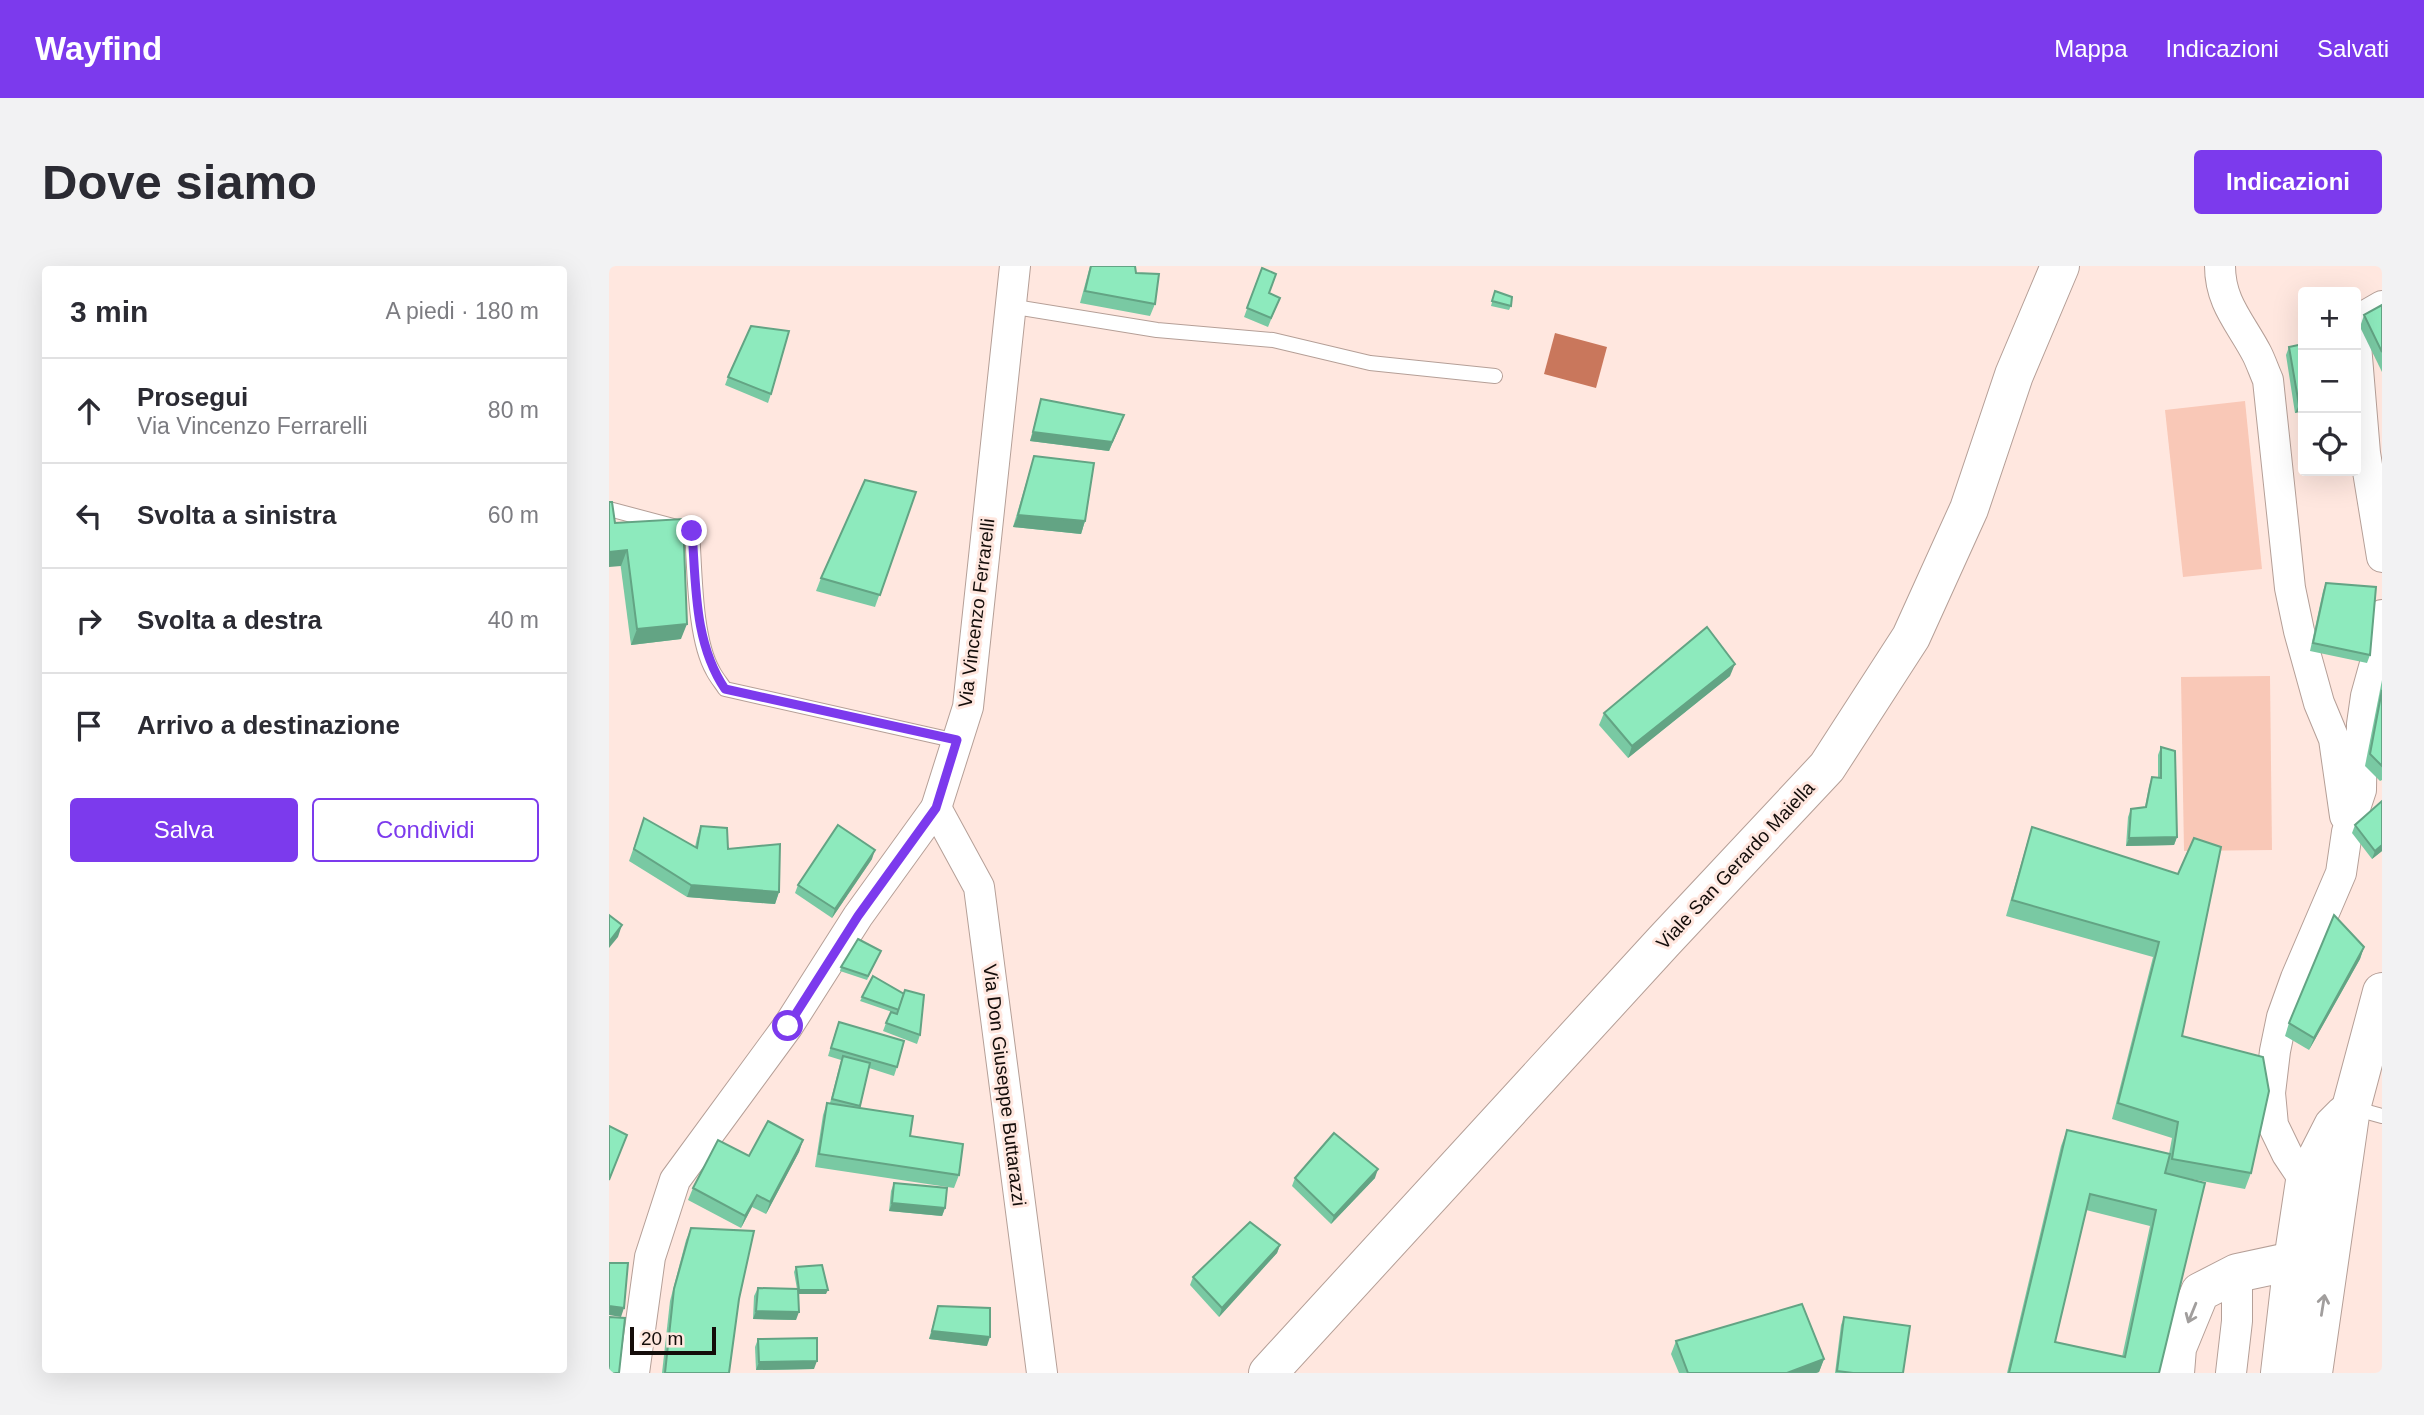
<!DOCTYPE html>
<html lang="it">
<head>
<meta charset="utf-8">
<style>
	body { margin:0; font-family:Helvetica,sans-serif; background:#f2f2f3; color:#2b2b33 }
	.controls { position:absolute; right:21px; top:21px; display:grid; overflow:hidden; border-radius:7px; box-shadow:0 7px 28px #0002 }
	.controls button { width:63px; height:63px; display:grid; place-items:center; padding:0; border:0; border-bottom:2px solid #e1e1e2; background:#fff; color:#2b2b33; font:35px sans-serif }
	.scale { position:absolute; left:21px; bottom:18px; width:86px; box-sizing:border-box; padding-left:7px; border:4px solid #140d0a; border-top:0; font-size:19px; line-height:24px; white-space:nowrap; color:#140d0a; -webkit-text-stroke:5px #ffe7df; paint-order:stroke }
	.stop { position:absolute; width:21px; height:21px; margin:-16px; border:5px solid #7c3aed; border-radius:50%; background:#fff }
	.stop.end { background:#7c3aed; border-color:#fff; box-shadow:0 2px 7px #0008 }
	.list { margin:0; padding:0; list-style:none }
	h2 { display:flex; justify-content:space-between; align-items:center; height:91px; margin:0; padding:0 28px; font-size:30px }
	h2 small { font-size:23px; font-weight:400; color:#7c7c81 }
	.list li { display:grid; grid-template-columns:46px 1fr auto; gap:21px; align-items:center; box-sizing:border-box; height:105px; padding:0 28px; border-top:2px solid #e1e1e2 }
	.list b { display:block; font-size:26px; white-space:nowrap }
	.list p { margin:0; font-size:23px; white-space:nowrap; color:#7c7c81 }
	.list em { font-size:23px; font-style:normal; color:#7c7c81 }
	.actions { display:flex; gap:14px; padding:21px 28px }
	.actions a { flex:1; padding:16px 0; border:2px solid #7c3aed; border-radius:7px; text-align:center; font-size:24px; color:#7c3aed }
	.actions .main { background:#7c3aed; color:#fff }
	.icon { flex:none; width:38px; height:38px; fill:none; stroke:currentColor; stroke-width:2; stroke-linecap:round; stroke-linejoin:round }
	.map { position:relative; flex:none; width:1773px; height:1107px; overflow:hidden; border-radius:7px }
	header { display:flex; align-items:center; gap:42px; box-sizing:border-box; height:98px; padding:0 35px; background:#7c3aed; color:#fff }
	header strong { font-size:33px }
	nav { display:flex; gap:38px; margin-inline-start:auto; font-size:24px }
	.intro { display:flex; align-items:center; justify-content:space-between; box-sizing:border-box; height:168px; padding:0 42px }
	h1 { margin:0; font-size:49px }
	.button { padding:18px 32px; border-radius:7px; background:#7c3aed; color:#fff; font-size:24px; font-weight:700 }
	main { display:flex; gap:42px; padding:0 42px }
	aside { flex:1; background:#fff; border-radius:7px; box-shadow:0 7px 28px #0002 }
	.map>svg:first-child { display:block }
	.green { fill:#f9c8b7 }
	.water { fill:#c9775c }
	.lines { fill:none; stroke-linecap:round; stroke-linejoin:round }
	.service-casing { stroke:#b59f97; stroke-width:16 }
	.minor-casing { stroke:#b59f97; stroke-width:32 }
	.secondary-casing { stroke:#b59f97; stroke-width:40 }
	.service { stroke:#fff; stroke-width:14 }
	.minor { stroke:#fff; stroke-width:30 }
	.secondary { stroke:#fff; stroke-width:38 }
	.wall { fill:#79c9a3; fill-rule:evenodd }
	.shaded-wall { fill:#63a484 }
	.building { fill:#8deabd; stroke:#63a484; stroke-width:2; fill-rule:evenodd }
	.oneway { stroke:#a19e9d }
	.route { stroke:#7c3aed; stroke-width:9 }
	.labels { text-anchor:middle; stroke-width:6; stroke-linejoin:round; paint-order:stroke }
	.street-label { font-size:19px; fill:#140d0a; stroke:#ffe7df }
</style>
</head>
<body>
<header>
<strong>Wayfind</strong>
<nav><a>Mappa</a><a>Indicazioni</a><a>Salvati</a></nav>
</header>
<div class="intro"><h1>Dove siamo</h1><a class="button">Indicazioni</a></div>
<main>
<aside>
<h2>3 min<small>A piedi · 180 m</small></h2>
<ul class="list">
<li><svg class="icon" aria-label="ahead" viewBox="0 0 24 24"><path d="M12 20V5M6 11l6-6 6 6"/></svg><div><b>Prosegui</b><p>Via Vincenzo Ferrarelli</p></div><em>80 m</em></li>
<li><svg class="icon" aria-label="left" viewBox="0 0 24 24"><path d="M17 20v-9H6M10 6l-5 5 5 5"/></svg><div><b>Svolta a sinistra</b></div><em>60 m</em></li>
<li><svg class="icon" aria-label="right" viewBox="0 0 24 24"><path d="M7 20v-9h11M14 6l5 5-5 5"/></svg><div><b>Svolta a destra</b></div><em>40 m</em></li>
<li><svg class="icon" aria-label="arrive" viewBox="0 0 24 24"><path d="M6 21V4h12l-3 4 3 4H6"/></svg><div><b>Arrivo a destinazione</b></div></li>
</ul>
<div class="actions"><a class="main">Salva</a><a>Condividi</a></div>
</aside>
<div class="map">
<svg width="1773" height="1107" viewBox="0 0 1773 1107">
	<rect width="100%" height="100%" fill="#ffe7df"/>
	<!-- green -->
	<g class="green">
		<polygon points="1636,135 1653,303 1574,311 1556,144"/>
		<polygon points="1661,410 1663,584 1575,585 1572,411"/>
	</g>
	<!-- water -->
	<polygon class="water" points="946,67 998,81 987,122 935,108"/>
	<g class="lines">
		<defs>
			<g id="service">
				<polyline points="400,40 548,64 664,74 761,97 886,110"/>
				<path d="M0,243L83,265C86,304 85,372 104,405C107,411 112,417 116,423L348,475"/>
				<polyline points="1744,842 1773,850"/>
			</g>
			<g id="minor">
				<path d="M1611,0C1611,37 1632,57 1648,88C1652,96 1655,105 1659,114L1681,322L1690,365L1710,437L1725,473L1736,550"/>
				<polyline points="1747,55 1773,40"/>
				<polyline points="1747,79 1756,187 1773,291"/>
				<polyline points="327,542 370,621 433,1107"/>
				<polyline points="1696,915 1678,888 1664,859 1661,827 1666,785 1673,751 1687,712 1732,607 1738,566 1752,524 1753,458 1757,430 1767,394 1773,349"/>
				<polyline points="25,1107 41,991 66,914 179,760 249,650 327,542 359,441 406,0"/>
				<polyline points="1622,1107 1628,1055 1628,1007"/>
			</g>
			<g id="secondary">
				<polyline points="659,1107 1055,675 1218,501 1302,371 1360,243 1405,109 1451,0"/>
				<polyline points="1566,1107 1568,1082 1591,1026 1628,1007 1684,995"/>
				<polyline points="1671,1107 1684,995 1696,915 1724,860 1735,849"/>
				<polyline points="1704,1107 1742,842 1773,726"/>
			</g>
		</defs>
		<!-- service casing -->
		<use href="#service" class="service-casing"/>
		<!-- minor casing -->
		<use href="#minor" class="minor-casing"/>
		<!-- secondary casing -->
		<use href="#secondary" class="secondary-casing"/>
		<!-- service -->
		<use href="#service" class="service"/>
		<!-- minor -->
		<use href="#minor" class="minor"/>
		<!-- secondary -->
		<use href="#secondary" class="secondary"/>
	</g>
	<!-- wall -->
	<g class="wall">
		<polygon points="481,0 526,0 527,7 546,38 541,50 471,37"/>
		<polygon points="653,2 660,27 671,32 659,61 635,51"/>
		<polygon points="886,25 902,40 900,44 882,40"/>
		<polygon points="1773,39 1773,106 1751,61 1755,49"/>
		<polygon points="1694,78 1694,145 1686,147 1677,89 1680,81"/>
		<polygon points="119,111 162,128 159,137 116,119"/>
		<polygon points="432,133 512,158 500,185 421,175"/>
		<polygon points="425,190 476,255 472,268 404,261"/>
		<polygon points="307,226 266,341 207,325 212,312"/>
		<polygon points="6,257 72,373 22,379"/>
		<polygon points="1717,317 1761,389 1758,397 1701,385 1714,325"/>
		<polygon points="1121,410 1019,492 990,459 995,447"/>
		<polygon points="1773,414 1773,514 1771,515 1756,500"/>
		<polygon points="1552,481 1568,571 1565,579 1517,580 1519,551 1522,543 1536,541 1540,520 1543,511 1549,511 1549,489"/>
		<polygon points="35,552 86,581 88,572 92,560 170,626 166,638 78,631 20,595"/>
		<polygon points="1746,559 1773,585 1763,593 1743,567"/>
		<path d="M1423,561L1569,608L1573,770L1642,907L1636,923L1577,912L1550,1107H1398L1452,880L1458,864L1560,888L1563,872L1503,853L1544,691L1397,650L1418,577ZM1477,944L1541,960L1513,1091L1446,1076Z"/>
		<polygon points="263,593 223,652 186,627 189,619"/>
		<polygon points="1755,681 1751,693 1700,784 1676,770 1680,757"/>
		<polygon points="272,685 258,714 231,705 232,701"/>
		<polygon points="264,710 311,769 308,778 274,765 277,757 286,747 251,735"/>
		<polygon points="227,764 288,801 285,810 260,802 251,842 301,870 350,909 345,922 206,901 214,849 218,837 221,837 232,794 219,790"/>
		<polygon points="194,874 190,886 157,948 143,941 132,962 79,934 84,922"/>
		<polygon points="686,912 766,912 722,958 683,920"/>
		<polygon points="285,917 336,942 333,950 280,945 282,925"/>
		<polygon points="82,962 120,1107 53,1107 61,1035 77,974"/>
		<polygon points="671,979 668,987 610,1051 581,1019 584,1011"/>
		<polygon points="187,1001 217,1028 189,1028 187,1054 144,1053 145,1030 149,1022 188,1023 185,1006"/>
		<polygon points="329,1040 378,1080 320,1073"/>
		<polygon points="1235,1051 1294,1107 1226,1107 1232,1059"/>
		<polygon points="149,1073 205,1103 147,1104 146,1081"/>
		<polygon points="1067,1075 1215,1093 1210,1106 1207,1107 1070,1107 1062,1088"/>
	</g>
	<!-- shaded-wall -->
	<g class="shaded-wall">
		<polygon points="1694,138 1694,145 1686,147 1690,139"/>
		<polygon points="515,149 500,185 421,175 424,166"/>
		<polygon points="409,249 476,255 472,268 404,261"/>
		<polygon points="18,284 12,300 0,301 0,286"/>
		<polygon points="78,358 72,373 22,379 28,363"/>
		<polygon points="1126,398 1121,410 1019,492 1023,480"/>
		<polygon points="1568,571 1565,579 1517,580 1520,572"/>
		<polygon points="1773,579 1773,585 1763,593 1766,585"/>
		<polygon points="266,584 263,593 223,652 226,643"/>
		<polygon points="82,619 170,626 166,638 78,631"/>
		<polygon points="13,659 9,671 0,682 0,676"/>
		<polygon points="1755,681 1751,693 1700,784 1705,772"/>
		<polygon points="194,874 190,886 157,948 161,936"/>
		<polygon points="769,903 766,912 722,958 725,950"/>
		<polygon points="148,929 143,941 132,962 136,950"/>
		<polygon points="283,937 336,942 333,950 280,945"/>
		<polygon points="671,979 668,987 610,1051 613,1042"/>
		<polygon points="190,1024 219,1024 217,1028 188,1028"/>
		<polygon points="0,1040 15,1042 12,1051 0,1049"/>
		<polygon points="147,1045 190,1046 187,1054 144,1053"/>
		<polygon points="323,1065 381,1071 378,1080 320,1073"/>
		<polygon points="1215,1093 1210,1106 1207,1107 1178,1107"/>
		<polygon points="208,1095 205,1103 147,1104 150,1096"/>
	</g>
	<!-- building -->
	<g class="building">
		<polygon points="482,0 526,0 527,7 550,8 546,38 476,25"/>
		<polygon points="653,2 667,8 660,27 671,32 662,52 638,42"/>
		<polygon points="886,25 903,31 902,40 883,35"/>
		<polygon points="1773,39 1773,86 1755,49"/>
		<polygon points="142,60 180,65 162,128 119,111"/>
		<polygon points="1694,78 1694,138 1690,139 1680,81"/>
		<polygon points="432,133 515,149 503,176 424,166"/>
		<polygon points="425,190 485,197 476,255 409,249"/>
		<polygon points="256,214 307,226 271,329 212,312"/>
		<polygon points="0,236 3,236 6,257 74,253 78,358 28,363 18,284 0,286"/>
		<polygon points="1717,317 1767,321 1761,389 1704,377"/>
		<polygon points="1098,361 1126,398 1023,480 995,447"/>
		<polygon points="1773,424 1773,500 1761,488"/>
		<polygon points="1552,481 1566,485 1568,571 1520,572 1522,543 1537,541 1543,511 1552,512"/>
		<polygon points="1773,535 1773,579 1766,585 1746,559"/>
		<polygon points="35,552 88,582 92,560 118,562 119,583 171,578 170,626 82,619 25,583"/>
		<polygon points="229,559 266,584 226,643 189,619"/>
		<polygon points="1423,561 1569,608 1585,572 1612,581 1573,770 1654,791 1660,825 1642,907 1563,893 1569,856 1509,837 1550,676 1403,634"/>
		<polygon points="0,649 13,659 0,676"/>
		<polygon points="1725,649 1755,681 1705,772 1680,757"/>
		<polygon points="249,673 272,685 259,710 232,701"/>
		<polygon points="264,710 295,728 290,744 253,731"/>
		<polygon points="296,724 315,729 311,769 277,757 282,746 288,748"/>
		<polygon points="230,756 295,775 288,801 222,782"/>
		<polygon points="234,790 261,797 251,840 223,833"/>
		<polygon points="218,837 304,850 301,870 354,878 350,909 210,888"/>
		<polygon points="159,855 194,874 161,936 148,929 136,950 84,922 109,874 140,890"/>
		<polygon points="0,860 18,869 0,914"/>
		<path d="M1458,864L1561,888L1556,907L1596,917L1550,1107H1400ZM1481,928L1547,944L1516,1091L1446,1076Z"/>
		<polygon points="725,867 769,903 725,950 686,912"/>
		<polygon points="285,917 338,922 336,942 283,937"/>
		<polygon points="641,956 671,979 613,1042 584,1011"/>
		<polygon points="82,962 145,965 130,1033 120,1107 56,1107 65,1023"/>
		<polygon points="0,997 19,997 15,1042 0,1040"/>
		<polygon points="213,999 219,1024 190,1024 187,1001"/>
		<polygon points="149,1022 189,1023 190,1046 147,1045"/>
		<polygon points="1193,1038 1215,1093 1178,1107 1079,1107 1067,1075"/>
		<polygon points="329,1040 381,1042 381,1071 323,1065"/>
		<polygon points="0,1051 16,1052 10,1107 0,1107"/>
		<polygon points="1235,1051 1301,1060 1294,1107 1244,1107 1228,1105"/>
		<polygon points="208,1072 208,1095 150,1096 149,1073"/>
	</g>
	<!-- one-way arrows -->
	<defs><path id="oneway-shaft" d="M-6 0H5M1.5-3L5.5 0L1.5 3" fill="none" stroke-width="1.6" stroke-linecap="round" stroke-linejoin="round" transform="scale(1.75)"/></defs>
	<g class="oneway">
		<use href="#oneway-shaft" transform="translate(1714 1039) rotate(-81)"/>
		<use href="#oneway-shaft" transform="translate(1583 1047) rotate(112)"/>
	</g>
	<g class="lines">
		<!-- route -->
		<path class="route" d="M83,265C87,319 85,377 116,423L348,474L327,542L249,650L179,760"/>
	</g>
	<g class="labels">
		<!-- street labels -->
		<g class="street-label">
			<text transform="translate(367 347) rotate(-83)" y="7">Via Vincenzo Ferrarelli</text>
			<text transform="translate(1126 599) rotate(-47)" y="7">Viale San Gerardo Maiella</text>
			<text transform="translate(396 819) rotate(83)" y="7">Via Don Giuseppe Buttarazzi</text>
		</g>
	</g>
</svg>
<div class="controls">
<button>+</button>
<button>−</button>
<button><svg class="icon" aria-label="locate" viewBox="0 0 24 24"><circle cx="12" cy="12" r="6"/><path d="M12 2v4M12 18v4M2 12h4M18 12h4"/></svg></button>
</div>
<div class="scale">20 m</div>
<div class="stop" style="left:179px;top:760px"></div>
<div class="stop end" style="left:83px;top:265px"></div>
</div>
</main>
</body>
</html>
